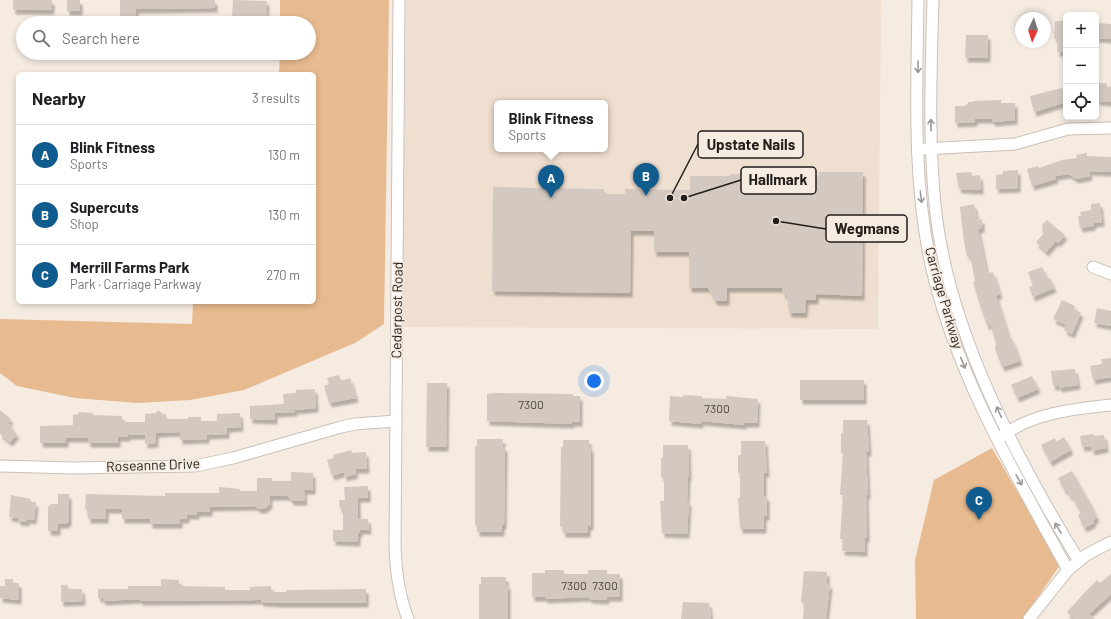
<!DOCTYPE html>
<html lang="en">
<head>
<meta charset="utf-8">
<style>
	body { margin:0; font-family:Barlow,sans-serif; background:#f2f2f2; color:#202124 }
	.controls { position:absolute; right:12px; top:12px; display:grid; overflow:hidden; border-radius:6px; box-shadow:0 2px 6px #0003 }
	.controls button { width:36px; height:36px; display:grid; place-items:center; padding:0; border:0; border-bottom:1px solid #e0e0e0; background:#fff; color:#202124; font:20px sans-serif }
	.compass { position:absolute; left:1015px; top:12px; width:36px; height:36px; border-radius:50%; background:#fff; box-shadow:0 2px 6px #0003; rotate:184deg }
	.you { position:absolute; left:594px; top:381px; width:14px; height:14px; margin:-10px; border:3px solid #fff; border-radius:50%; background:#1a73e8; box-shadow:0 0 0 6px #1a73e833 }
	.badge { display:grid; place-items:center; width:26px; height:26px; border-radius:50%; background:#105c8f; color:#fff; font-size:13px; font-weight:700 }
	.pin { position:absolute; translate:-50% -33px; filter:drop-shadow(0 1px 2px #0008) }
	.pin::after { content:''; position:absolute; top:21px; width:14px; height:12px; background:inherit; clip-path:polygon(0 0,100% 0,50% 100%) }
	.popup { position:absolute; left:494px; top:100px; width:114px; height:52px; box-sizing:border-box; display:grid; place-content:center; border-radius:6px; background:#fff; filter:drop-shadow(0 1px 3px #0005); font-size:13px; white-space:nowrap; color:#757577 }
	.popup b { font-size:15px; color:#202124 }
	.popup::after { content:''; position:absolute; left:50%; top:100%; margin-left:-8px; border:8px solid transparent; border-top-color:#fff }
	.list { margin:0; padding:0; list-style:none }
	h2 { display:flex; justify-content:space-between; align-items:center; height:52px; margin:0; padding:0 16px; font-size:17px }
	h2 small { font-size:13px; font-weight:400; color:#757577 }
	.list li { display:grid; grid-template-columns:26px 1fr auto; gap:12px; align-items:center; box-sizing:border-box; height:60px; padding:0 16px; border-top:1px solid #e0e0e0 }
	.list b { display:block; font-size:15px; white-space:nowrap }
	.list p { margin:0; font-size:13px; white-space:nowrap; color:#757577 }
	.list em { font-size:13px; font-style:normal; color:#757577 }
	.icon { flex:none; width:22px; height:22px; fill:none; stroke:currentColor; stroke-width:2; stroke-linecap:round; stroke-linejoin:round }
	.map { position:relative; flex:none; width:1111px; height:619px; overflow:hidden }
	.search { position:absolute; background:#fff; box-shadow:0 2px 6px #0003; left:16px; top:16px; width:300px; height:44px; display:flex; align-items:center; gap:10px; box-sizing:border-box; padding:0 14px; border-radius:22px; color:#757577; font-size:15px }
	.panel { position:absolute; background:#fff; box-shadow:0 2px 6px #0003; left:16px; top:72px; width:300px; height:232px; border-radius:6px }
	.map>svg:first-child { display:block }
	.built { fill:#efdfd0; fill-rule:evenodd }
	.green { fill:#e7ba8f }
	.building { fill:#d3c9c0; filter:url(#shadow) }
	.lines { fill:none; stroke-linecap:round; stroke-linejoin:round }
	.minor-casing { stroke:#cac0b7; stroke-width:13 }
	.minor { stroke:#fff; stroke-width:11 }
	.oneway { stroke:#9c9a98 }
	.labels { text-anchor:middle; stroke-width:3.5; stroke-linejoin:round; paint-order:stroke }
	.number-label { font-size:12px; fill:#4e4944 }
	.street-label { font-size:14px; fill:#221e1b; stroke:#f5ebe1 }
	.leader { fill:none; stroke:#221e1b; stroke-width:1.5 }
	.callout-dot { fill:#221e1b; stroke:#f5ebe1; stroke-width:1.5 }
	.callout { fill:#f5ebe1; stroke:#221e1b; stroke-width:1.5 }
	.callout-label { font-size:15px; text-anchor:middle; font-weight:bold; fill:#221e1b }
</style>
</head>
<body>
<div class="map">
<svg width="1111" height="619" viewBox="0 0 1111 619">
	<defs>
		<filter id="shadow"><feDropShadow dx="2.5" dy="4.5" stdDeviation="1" flood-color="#0004"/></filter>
	</defs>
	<rect width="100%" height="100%" fill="#f5ebe1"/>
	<!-- built -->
	<path class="built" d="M406,0H881L878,329L402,327ZM497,103H605V149H497Z"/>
	<!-- green -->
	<g class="green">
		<polygon points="280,0 389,0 384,324 355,343 244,390 190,400 137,403 75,398 17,386 0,373 0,319 192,324 193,302 314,302 314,74 279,74 280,53 309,53 309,23 280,23"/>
		<polygon points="992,448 1060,565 1023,619 916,619 915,560 934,480"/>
	</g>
	<!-- building -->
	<g class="building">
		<rect x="13" y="0" width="39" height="10"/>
		<rect x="67" y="0" width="13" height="11"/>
		<polygon points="120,0 215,0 215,8 136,9 136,16 120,16"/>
		<polygon points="233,0 267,1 266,16 255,16 255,23 245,23 245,18 232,17"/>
		<polygon points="1055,21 1066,21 1066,52 1057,52 1058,39 1054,39"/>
		<polygon points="1097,23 1111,24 1111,39 1096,38"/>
		<polygon points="966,35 988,35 988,58 965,58"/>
		<polygon points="1096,83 1107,83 1107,87 1111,87 1111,102 1097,101"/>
		<polygon points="1062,88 1066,102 1034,112 1030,96"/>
		<polygon points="1001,100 1001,103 1015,103 1015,120 993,122 992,119 975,119 975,122 955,123 955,106 964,106 968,104 968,102 973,102 973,101"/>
		<polygon points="1087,153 1087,156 1111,157 1111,172 1089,171 1090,176 1076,179 1069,174 1055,176 1056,179 1032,186 1027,169 1038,166 1039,168 1062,160 1077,158 1076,155"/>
		<polygon points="1018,170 1018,188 996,189 996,175 1003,174 1003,171"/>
		<polygon points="819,172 863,172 862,296 816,294 816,300 806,300 805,313 789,313 787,294 784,295 782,288 727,288 727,301 715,301 708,288 689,288 689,252 654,252 654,231 631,231 630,293 492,291 493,187 604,189 604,194 625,194 625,189 690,190 690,176 730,176 730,174 818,177"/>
		<polygon points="971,172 972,176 980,175 981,190 959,189 956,173"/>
		<polygon points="1100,203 1102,222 1094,223 1093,226 1080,228 1078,216 1081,216 1080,212 1091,210 1091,204"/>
		<polygon points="974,204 977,220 982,219 982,228 978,229 987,273 993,272 1000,294 996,296 1009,337 1012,339 1020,361 1002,367 995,349 996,343 990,324 987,326 978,299 973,282 975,281 970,255 967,256 964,242 960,207"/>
		<polygon points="1047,220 1065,235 1058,243 1056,241 1046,252 1036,242 1043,234 1042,225"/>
		<polygon points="1042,267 1048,279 1050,278 1054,288 1033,297 1029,287 1033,286 1028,272"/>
		<polygon points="1062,300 1075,306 1074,309 1081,313 1072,334 1064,330 1066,325 1053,319"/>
		<polygon points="1097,308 1111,311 1111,326 1094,323"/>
		<polygon points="1111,358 1111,377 1093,380 1090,366 1102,364 1101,359"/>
		<polygon points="1075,369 1078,385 1059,388 1059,385 1053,386 1051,371"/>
		<polygon points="339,375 341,381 350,378 356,398 329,403 324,386 329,384 327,378"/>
		<polygon points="1032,376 1038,389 1017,398 1011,385"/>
		<rect x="800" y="380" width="64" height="20"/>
		<polygon points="427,383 447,383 446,447 426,447"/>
		<polygon points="315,389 316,408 294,410 295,412 275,413 275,420 250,419 250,406 284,404 283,394 296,393 296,390"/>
		<polygon points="494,393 573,394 573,396 580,396 580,422 572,422 572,424 487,421 487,394"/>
		<polygon points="683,395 702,396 702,398 726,399 726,396 758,399 757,423 744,423 744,425 701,421 701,424 669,421 670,396 683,397"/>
		<polygon points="0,410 11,419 8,423 12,426 10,428 17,434 10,442 0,434"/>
		<polygon points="158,410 163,414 166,414 166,419 188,419 188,417 201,417 201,421 217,421 217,414 240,413 241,427 227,428 227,434 207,435 207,439 180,440 180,432 156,433 156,443 145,444 145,435 128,435 128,437 118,437 118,443 88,443 88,438 66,438 66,443 40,443 40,426 73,425 73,415 79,414 79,412 93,413 93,415 122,416 122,422 145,422 145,414 156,413"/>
		<polygon points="843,420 867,420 869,452 866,452 868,495 866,495 867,538 865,538 865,552 842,551 843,539 840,539 843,495 840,495 843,453 841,453 841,433 843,433"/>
		<polygon points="1094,434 1094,436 1104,435 1106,448 1092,451 1091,446 1082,447 1080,436"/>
		<polygon points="1064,437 1071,450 1050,462 1041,445 1055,438 1056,442"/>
		<polygon points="477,439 503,439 502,447 505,447 504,525 502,525 502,532 477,532 477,525 475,525 475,446 477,446"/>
		<polygon points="563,440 589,440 589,447 591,447 591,526 588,526 588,533 563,533 563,526 560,526 561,447 563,447"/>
		<polygon points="741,441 765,441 767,473 764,473 764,496 767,497 767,516 764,516 764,529 740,529 738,498 740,498 740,473 738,473 738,455 741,455"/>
		<polygon points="663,445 688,445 689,477 688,476 687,502 689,502 687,534 662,533 660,501 664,501 664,477 661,477 661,458 663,458"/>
		<polygon points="351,450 352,453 366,452 367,469 355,469 356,474 344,477 344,472 332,476 327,460 334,458 333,455"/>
		<polygon points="1072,471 1088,500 1089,500 1097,518 1093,520 1094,523 1084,528 1078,515 1081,513 1071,495 1069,496 1067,490 1065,491 1058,478"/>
		<polygon points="291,472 313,473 313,490 304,490 305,501 292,501 288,496 270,496 270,504 264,509 259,509 255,506 210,507 210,512 197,512 197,515 187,515 187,519 180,519 180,524 150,524 150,519 122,519 122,509 106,509 106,519 88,519 87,509 85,509 86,494 165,496 165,493 219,493 219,487 240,489 240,491 257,491 257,478 272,478 272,481 291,481"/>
		<polygon points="368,486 368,498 358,498 358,519 368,519 369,530 360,530 360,533 358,533 358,542 333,541 333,530 343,530 343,509 340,509 339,500 345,500 344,487"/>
		<polygon points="58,494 69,494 69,521 66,524 58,524 58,531 48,531 48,507 51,504 58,504"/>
		<polygon points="11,495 31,499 31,502 36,502 34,520 27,519 27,522 18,521 18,518 9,517"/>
		<polygon points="545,570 564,570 564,574 588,574 588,570 607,570 607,574 620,574 620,597 607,597 606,600 589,599 589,597 545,599 545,597 532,597 532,573 545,573"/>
		<polygon points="804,571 827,572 827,584 830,584 826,619 803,619 804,603 801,602"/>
		<polygon points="1111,574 1111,594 1089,614 1095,619 1074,619 1067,612 1085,592 1097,580 1100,583"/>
		<polygon points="481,577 506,577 506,585 508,585 508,619 479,619 479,584 481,584"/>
		<polygon points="5,579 13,579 13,583 19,583 19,600 0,598 0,586 5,586"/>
		<polygon points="161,579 179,580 179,586 225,587 225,590 250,590 250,587 271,586 271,592 286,592 286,590 366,589 366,603 280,603 261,602 261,600 140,601 140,599 103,601 103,598 98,598 98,589 128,589 128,586 161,586"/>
		<polygon points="61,585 68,585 68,589 82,589 83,601 61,602"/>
		<polygon points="683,602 709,603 711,619 681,619"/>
	</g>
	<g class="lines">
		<defs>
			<g id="minor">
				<path d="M399,0L395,547C396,572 399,596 408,619"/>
				<path d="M918,0C917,88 912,178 931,265C956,375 1014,472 1068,570"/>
				<path d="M933,0C931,71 928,143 936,214C950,333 1017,460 1079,561"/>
				<polyline points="924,149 1015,144 1068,129 1111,128"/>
				<polyline points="1093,267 1111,274"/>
				<path d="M1002,436C1033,413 1073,409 1111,405"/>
				<polyline points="0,466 73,468 195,466 233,458 341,427 355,424 396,421"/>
				<polyline points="1029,619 1068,570 1086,555 1111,542"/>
			</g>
		</defs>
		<!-- minor casing -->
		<use href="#minor" class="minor-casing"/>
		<!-- minor -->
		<use href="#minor" class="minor"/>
	</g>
	<!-- one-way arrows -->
	<defs><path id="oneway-shaft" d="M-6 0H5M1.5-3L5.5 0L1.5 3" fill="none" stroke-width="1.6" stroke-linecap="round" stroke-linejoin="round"/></defs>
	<g class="oneway">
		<use href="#oneway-shaft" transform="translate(918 67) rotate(90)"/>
		<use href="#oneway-shaft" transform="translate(931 125) rotate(-91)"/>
		<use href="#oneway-shaft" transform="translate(921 197) rotate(83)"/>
		<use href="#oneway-shaft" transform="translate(963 363) rotate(68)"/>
		<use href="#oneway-shaft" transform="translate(999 412) rotate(-114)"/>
		<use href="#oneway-shaft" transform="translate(1019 480) rotate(61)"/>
		<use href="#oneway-shaft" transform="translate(1058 528) rotate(-122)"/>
	</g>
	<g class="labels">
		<!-- number labels -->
		<g class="number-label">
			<text x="531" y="409">7300</text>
			<text x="717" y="413">7300</text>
			<text x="574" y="590">7300</text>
			<text x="605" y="590">7300</text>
		</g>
		<!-- street labels -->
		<g class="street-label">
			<text transform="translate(944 298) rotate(74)" y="5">Carriage Parkway</text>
			<text transform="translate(397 310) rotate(-89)" y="5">Cedarpost Road</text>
			<text transform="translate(153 465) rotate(-2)" y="5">Roseanne Drive</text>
		</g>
	</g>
	<!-- callouts -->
	<path class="leader" d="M670 198L698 144M684 198L741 180M776 221L826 229"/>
	<g class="callout-dot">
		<circle cx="670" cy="198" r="4"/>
		<circle cx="684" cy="198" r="4"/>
		<circle cx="776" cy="221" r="4"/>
	</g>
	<g class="callout">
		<rect x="698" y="131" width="105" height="27" rx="4"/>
		<rect x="741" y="167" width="75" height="27" rx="4"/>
		<rect x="826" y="215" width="81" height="27" rx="4"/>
	</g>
	<g class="callout-label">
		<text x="751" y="150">Upstate Nails</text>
		<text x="778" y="185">Hallmark</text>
		<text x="867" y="234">Wegmans</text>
	</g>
</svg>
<div class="controls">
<button>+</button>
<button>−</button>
<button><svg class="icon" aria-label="locate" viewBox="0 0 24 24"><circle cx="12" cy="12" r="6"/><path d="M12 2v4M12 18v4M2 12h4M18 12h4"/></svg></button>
</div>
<svg class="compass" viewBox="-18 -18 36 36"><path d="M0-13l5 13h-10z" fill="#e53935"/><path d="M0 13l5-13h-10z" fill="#757577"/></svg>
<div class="you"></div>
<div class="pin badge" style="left:551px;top:198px">A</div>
<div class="popup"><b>Blink Fitness</b>Sports</div>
<div class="pin badge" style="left:646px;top:196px">B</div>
<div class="pin badge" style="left:979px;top:520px">C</div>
<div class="search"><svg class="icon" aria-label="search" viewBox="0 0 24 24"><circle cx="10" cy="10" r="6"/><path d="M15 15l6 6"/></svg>Search here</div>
<section class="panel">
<h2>Nearby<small>3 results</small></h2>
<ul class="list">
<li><span class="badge">A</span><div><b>Blink Fitness</b><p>Sports</p></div><em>130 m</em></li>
<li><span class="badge">B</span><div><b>Supercuts</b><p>Shop</p></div><em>130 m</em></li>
<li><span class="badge">C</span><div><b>Merrill Farms Park</b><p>Park · Carriage Parkway</p></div><em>270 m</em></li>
</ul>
</section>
</div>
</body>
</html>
